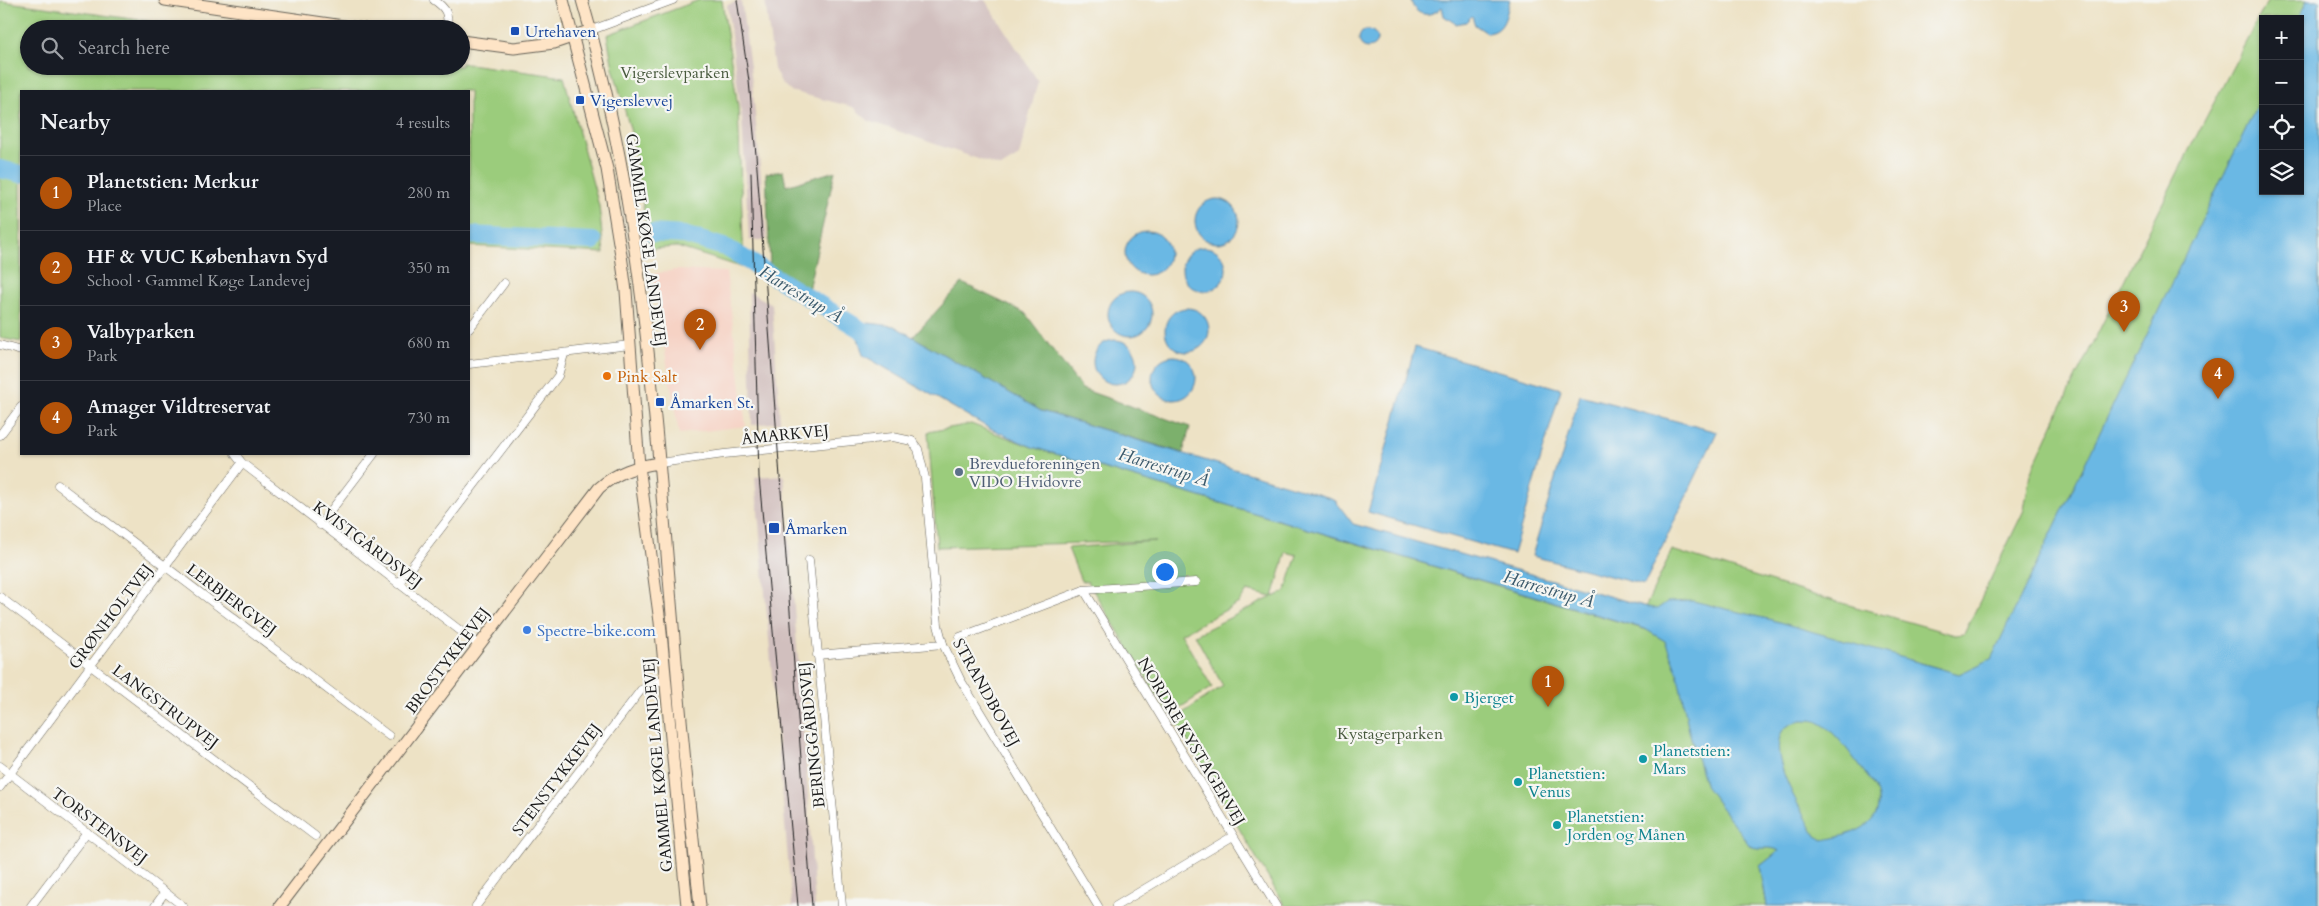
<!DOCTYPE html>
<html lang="en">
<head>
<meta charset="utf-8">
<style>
	body { margin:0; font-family:Cardo,serif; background:#242831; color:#f1f3f6 }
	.controls { position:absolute; right:15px; top:15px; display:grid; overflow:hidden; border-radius:0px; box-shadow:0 1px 4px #0004 }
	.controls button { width:45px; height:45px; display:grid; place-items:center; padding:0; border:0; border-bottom:1px solid #363941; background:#171b24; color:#f1f3f6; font:25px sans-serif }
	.you { position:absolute; left:1164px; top:571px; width:18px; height:18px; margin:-12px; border:4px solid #fff; border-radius:50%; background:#1a73e8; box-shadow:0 0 0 8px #1a73e833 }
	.badge { display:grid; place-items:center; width:32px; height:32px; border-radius:50%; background:#b45309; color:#fff; font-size:16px; font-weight:700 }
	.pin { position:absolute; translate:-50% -41px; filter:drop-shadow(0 1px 2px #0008) }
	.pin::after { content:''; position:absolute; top:26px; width:18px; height:15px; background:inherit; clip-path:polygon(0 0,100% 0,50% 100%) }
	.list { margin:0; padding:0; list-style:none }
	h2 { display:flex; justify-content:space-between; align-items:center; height:65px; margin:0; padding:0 20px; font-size:21px }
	h2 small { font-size:16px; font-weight:400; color:#9ea1a6 }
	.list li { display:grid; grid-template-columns:32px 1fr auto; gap:15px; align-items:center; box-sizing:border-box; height:75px; padding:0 20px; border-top:1px solid #363941 }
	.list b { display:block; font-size:19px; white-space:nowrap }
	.list p { margin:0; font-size:16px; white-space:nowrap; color:#9ea1a6 }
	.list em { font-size:16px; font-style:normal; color:#9ea1a6 }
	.icon { flex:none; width:28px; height:28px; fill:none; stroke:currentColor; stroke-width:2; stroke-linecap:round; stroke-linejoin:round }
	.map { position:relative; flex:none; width:2319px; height:906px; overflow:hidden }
	.search { position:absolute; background:#171b24; box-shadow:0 1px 4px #0004; left:20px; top:20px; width:450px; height:55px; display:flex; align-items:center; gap:12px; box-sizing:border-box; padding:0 18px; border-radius:28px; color:#9ea1a6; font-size:19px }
	.panel { position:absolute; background:#171b24; box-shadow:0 1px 4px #0004; left:20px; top:90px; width:450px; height:365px; border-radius:0px }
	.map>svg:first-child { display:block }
	.built { fill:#f6d2c4 }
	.industrial { fill:#d1bfbe }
	.green { fill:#9bcc7c; stroke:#5c744c; fill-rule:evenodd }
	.forest { fill:#7cb06c; stroke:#4c6644 }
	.water { fill:#6ab8e4; stroke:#436a80; fill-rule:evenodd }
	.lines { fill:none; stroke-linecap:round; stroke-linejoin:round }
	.river { stroke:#6ab8e4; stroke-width:18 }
	.street-casing { stroke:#656157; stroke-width:9 }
	.secondary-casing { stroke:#656157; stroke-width:13 }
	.street { stroke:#fff; stroke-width:8 }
	.secondary { stroke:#fee4c6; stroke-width:11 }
	.tram { stroke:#1c1c1c; stroke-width:1 }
	.transit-dot { fill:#1a4fb4; stroke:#f6f6f2; stroke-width:2 }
	.food-dot { fill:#e8710a; stroke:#f6f6f2; stroke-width:2 }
	.service-dot { fill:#5c6f8a; stroke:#f6f6f2; stroke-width:2 }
	.shop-dot { fill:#3f7fe0; stroke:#f6f6f2; stroke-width:2 }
	.culture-dot { fill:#0f9aa8; stroke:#f6f6f2; stroke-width:2 }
	.labels { text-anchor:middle; stroke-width:4.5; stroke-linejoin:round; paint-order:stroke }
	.transit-label { font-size:16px; fill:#164399; stroke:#f6f6f2; text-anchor:start }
	.park-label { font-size:16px; fill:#485a3e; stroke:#f6f6f2 }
	.street-label { font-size:16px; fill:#1c1c1c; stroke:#f6f6f2 }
	.food-label { font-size:16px; fill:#c56008; stroke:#f6f6f2; text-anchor:start }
	.service-label { font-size:16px; fill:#4e5e75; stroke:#f6f6f2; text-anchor:start }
	.shop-label { font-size:16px; fill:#366cbe; stroke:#f6f6f2; text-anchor:start }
	.culture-label { font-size:16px; fill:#0d838f; stroke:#f6f6f2; text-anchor:start }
	.water-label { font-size:18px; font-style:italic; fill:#3b5a6c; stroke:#f6f6f2 }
</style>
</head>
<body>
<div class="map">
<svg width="2319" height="906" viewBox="0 0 2319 906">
	<rect width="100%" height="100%" fill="#f6f6f2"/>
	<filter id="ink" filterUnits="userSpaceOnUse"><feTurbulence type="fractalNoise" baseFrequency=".02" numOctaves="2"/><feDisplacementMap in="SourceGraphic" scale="10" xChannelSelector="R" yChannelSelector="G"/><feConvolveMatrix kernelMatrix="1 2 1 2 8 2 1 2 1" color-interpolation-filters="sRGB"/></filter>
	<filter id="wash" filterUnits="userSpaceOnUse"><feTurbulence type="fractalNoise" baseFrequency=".0096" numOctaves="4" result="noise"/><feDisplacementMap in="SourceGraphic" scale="20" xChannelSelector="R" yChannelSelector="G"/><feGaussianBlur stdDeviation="1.12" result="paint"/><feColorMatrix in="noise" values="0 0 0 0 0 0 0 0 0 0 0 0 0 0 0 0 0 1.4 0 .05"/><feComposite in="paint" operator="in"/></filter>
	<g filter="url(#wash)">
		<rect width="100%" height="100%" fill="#ede2c5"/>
		<!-- built -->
		<polygon class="built" points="675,270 726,272 746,426 679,434 652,274"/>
		<!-- industrial -->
		<g class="industrial">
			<polygon points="741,0 752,82 767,240 749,240 742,120 727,5"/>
			<polygon points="765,0 985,0 1038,81 1019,156 1001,167 869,121 853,107 790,91 781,82 774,69"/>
			<polygon points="749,292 772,304 780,422 752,425"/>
			<polygon points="784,475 806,765 815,906 792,906 755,477"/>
		</g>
		<!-- green -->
		<g class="green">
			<polygon points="699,0 722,0 738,107 744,268 677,247 650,249 632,136 613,68 607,35"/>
			<path d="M2268,0H2308L2299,19H2263V191H2300L2319,0V906L1772,858L1760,866L1767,906H1285L1174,719L1223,686L1195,635L1272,597L1247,591L1239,603L1181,634L1212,687L1169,715L1088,582L1081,581L1068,548L1155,541L937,547L928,432L971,424L1032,447L1647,630L1942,669L1770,621L1653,610L1645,608L1672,550L1810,594L1955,635L1964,634L2024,510L2030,474L2059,411L2189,150ZM1286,552L1297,555L1285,592L1273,597Z"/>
			<polygon points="0,1 206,29 29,29 29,66 461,66 461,63 564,77 599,206 604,253 469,246 469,91 21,91 21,342 0,338"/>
		</g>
		<!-- forest -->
		<g class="forest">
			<polygon points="783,171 786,186 835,171 808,290 770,268 766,173"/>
			<polygon points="962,283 1025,313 1082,389 1190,427 1183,453 1041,411 913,337"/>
		</g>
		<!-- water -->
		<g class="water">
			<path d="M1411,0H1510C1506,15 1505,32 1487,33L1475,25L1472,16L1466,22L1456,24L1444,16L1442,7C1431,18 1414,17 1411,0Z"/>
			<path d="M2307,0H2319V906H1767L1760,866L1779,851C1770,845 1760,851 1750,846L1706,787L1689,731L1677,671L1665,641L1645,629L1032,447L987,427L863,355L858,338L868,323L894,326L1041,411L1334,499L1353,524L1644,606L1657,609L1667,602L1693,601L1772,620L1959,674L1991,659L2263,93V191H2300V19H2298ZM1801,720C1805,720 1812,720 1816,721C1833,728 1848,751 1859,765C1866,775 1876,786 1878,798C1882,829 1845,836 1823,840L1816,836C1802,811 1771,764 1780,736C1783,726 1793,723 1801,720Z"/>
			<circle cx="1368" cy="39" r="9"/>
			<circle cx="1217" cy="221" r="22"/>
			<circle cx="1147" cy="253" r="22"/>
			<circle cx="1204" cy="269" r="22"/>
			<circle cx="1130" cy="314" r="22"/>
			<circle cx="1187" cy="330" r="22"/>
			<circle cx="1115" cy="362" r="22"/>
			<polygon points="1415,347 1561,389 1513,554 1368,512"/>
			<circle cx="1174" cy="378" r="22"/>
			<polygon points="1580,395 1717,432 1644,585 1532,556"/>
		</g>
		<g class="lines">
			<!-- river -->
			<g class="river">
				<polyline points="0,169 21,174"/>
				<polyline points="652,233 684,235 727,248 881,342"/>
				<polyline points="469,235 593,241"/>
			</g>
		</g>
	</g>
	<g filter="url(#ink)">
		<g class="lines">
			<defs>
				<g id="street">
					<path d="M434,0C446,8 449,14 447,29"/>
					<polyline points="589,31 673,0"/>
					<polyline points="469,329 504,283"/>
					<polyline points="0,345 21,351"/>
					<polyline points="469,364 630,345"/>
					<polyline points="0,435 21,407"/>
					<polyline points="235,454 242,463 479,645"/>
					<polyline points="660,463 724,454 893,437 912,441 918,449 925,478 938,625 943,644 960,679 1098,906"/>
					<polyline points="58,485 389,736"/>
					<polyline points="320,525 374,454"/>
					<polyline points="809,560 842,906"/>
					<polyline points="398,584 558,376 564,354"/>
					<polyline points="1084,590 1276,906"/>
					<polyline points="0,597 315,836"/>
					<polyline points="960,637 1084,590 1196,582"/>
					<polyline points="817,655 943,644"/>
					<polyline points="0,766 183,906"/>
					<polyline points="0,787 242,463"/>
					<polyline points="31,906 87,832"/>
					<polyline points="155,906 165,892"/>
					<polyline points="476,906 641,690 665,679"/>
					<polyline points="1116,906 1233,836"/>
				</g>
				<g id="secondary">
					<polyline points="165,0 364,29"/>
					<polyline points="563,0 607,169 621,255 626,291 639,466 660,622 687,906"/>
					<path d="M582,0C646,218 657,447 677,673C683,751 692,828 700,906"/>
					<polyline points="461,41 514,48 554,43 589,31"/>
					<path d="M280,906L599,488C617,472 636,466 660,463"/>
				</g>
			</defs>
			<!-- street casing -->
			<use href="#street" class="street-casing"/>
			<!-- secondary casing -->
			<use href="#secondary" class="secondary-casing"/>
			<!-- street -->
			<use href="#street" class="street"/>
			<!-- secondary -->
			<use href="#secondary" class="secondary"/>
			<!-- tram -->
			<g class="tram">
				<polyline points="737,0 749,81 756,155 812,906"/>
				<polyline points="751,173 759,477 798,906"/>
			</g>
		</g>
	</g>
	<!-- markers -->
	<g class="transit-dot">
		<rect x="510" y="26" width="10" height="10" rx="2.5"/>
		<rect x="575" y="95" width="10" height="10" rx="2.5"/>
		<rect x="655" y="397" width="10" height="10" rx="2.5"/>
		<rect x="768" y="522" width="12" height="12" rx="2.5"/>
	</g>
	<circle class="food-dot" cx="607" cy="376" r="5"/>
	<circle class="service-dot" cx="959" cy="472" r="5"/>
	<circle class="shop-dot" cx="527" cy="630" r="5"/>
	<g class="culture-dot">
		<circle cx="1454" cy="697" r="5"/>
		<circle cx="1643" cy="759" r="5"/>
		<circle cx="1518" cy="782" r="5"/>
		<circle cx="1557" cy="825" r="5"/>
	</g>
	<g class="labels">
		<!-- transit labels -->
		<g class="transit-label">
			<text x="525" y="37">Urtehaven</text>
			<text x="590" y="106">Vigerslevvej</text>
			<text x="670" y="408">Åmarken St.</text>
			<text x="785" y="534">Åmarken</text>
		</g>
		<!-- park labels -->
		<g class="park-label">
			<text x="675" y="78">Vigerslevparken</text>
			<text x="1390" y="739">Kystagerparken</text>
		</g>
		<!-- street labels -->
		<g class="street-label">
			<text transform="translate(647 240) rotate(82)" y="6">GAMMEL KØGE LANDEVEJ</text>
			<text transform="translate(785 434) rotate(-6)" y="6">ÅMARKVEJ</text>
			<text transform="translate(368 544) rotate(37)" y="6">KVISTGÅRDSVEJ</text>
			<text transform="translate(232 599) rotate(37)" y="6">LERBJERGVEJ</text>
			<text transform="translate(110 616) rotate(-53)" y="6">GRØNHOLTVEJ</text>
			<text transform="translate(447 660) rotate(-53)" y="6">BROSTYKKEVEJ</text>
			<text transform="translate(987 692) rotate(61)" y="6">STRANDBOVEJ</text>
			<text transform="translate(166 706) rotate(37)" y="6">LANGSTRUPVEJ</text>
			<text transform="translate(811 735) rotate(-96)" y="6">BERINGGÅRDSVEJ</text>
			<text transform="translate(1192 741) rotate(59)" y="6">NORDRE KYSTAGERVEJ</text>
			<text transform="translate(657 765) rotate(-95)" y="6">GAMMEL KØGE LANDEVEJ</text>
			<text transform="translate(556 779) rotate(-53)" y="6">STENSTYKKEVEJ</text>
			<text transform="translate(100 825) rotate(37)" y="6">TORSTENSVEJ</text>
		</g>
		<!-- food labels -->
		<g class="food-label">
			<text x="617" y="382">Pink Salt</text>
		</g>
		<!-- service labels -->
		<g class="service-label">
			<text x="969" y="469">Brevdueforeningen<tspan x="969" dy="18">VIDO Hvidovre</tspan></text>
		</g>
		<!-- shop labels -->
		<g class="shop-label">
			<text x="537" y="636">Spectre-bike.com</text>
		</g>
		<!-- culture labels -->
		<g class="culture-label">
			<text x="1464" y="703">Bjerget</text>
			<text x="1653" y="756">Planetstien:<tspan x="1653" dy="18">Mars</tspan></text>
			<text x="1528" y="779">Planetstien:<tspan x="1528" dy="18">Venus</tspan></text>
			<text x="1567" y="822">Planetstien:<tspan x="1567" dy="18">Jorden og Månen</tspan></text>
		</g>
		<!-- water labels -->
		<g class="water-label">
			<text transform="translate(801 294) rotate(31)" y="6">Harrestrup Å</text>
			<text transform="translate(1164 467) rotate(17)" y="6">Harrestrup Å</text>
			<text transform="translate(1549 589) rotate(16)" y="6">Harrestrup Å</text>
		</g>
	</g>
</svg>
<div class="controls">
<button>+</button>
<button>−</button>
<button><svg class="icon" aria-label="locate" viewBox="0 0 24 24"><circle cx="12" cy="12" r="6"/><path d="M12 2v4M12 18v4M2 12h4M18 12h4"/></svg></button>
<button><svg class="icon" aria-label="layers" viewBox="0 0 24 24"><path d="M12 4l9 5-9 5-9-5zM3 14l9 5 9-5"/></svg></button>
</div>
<div class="you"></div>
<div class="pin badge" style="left:1548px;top:707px">1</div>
<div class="pin badge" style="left:700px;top:350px">2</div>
<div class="pin badge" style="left:2124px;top:332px">3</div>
<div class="pin badge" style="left:2218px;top:399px">4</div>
<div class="search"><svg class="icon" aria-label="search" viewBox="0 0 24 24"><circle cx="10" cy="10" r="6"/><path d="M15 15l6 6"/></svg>Search here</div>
<section class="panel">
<h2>Nearby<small>4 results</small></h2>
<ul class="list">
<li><span class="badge">1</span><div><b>Planetstien: Merkur</b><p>Place</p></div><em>280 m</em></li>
<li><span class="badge">2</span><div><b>HF &amp; VUC København Syd</b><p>School · Gammel Køge Landevej</p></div><em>350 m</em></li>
<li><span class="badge">3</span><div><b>Valbyparken</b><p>Park</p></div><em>680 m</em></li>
<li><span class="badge">4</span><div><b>Amager Vildtreservat</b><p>Park</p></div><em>730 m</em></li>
</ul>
</section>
</div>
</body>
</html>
